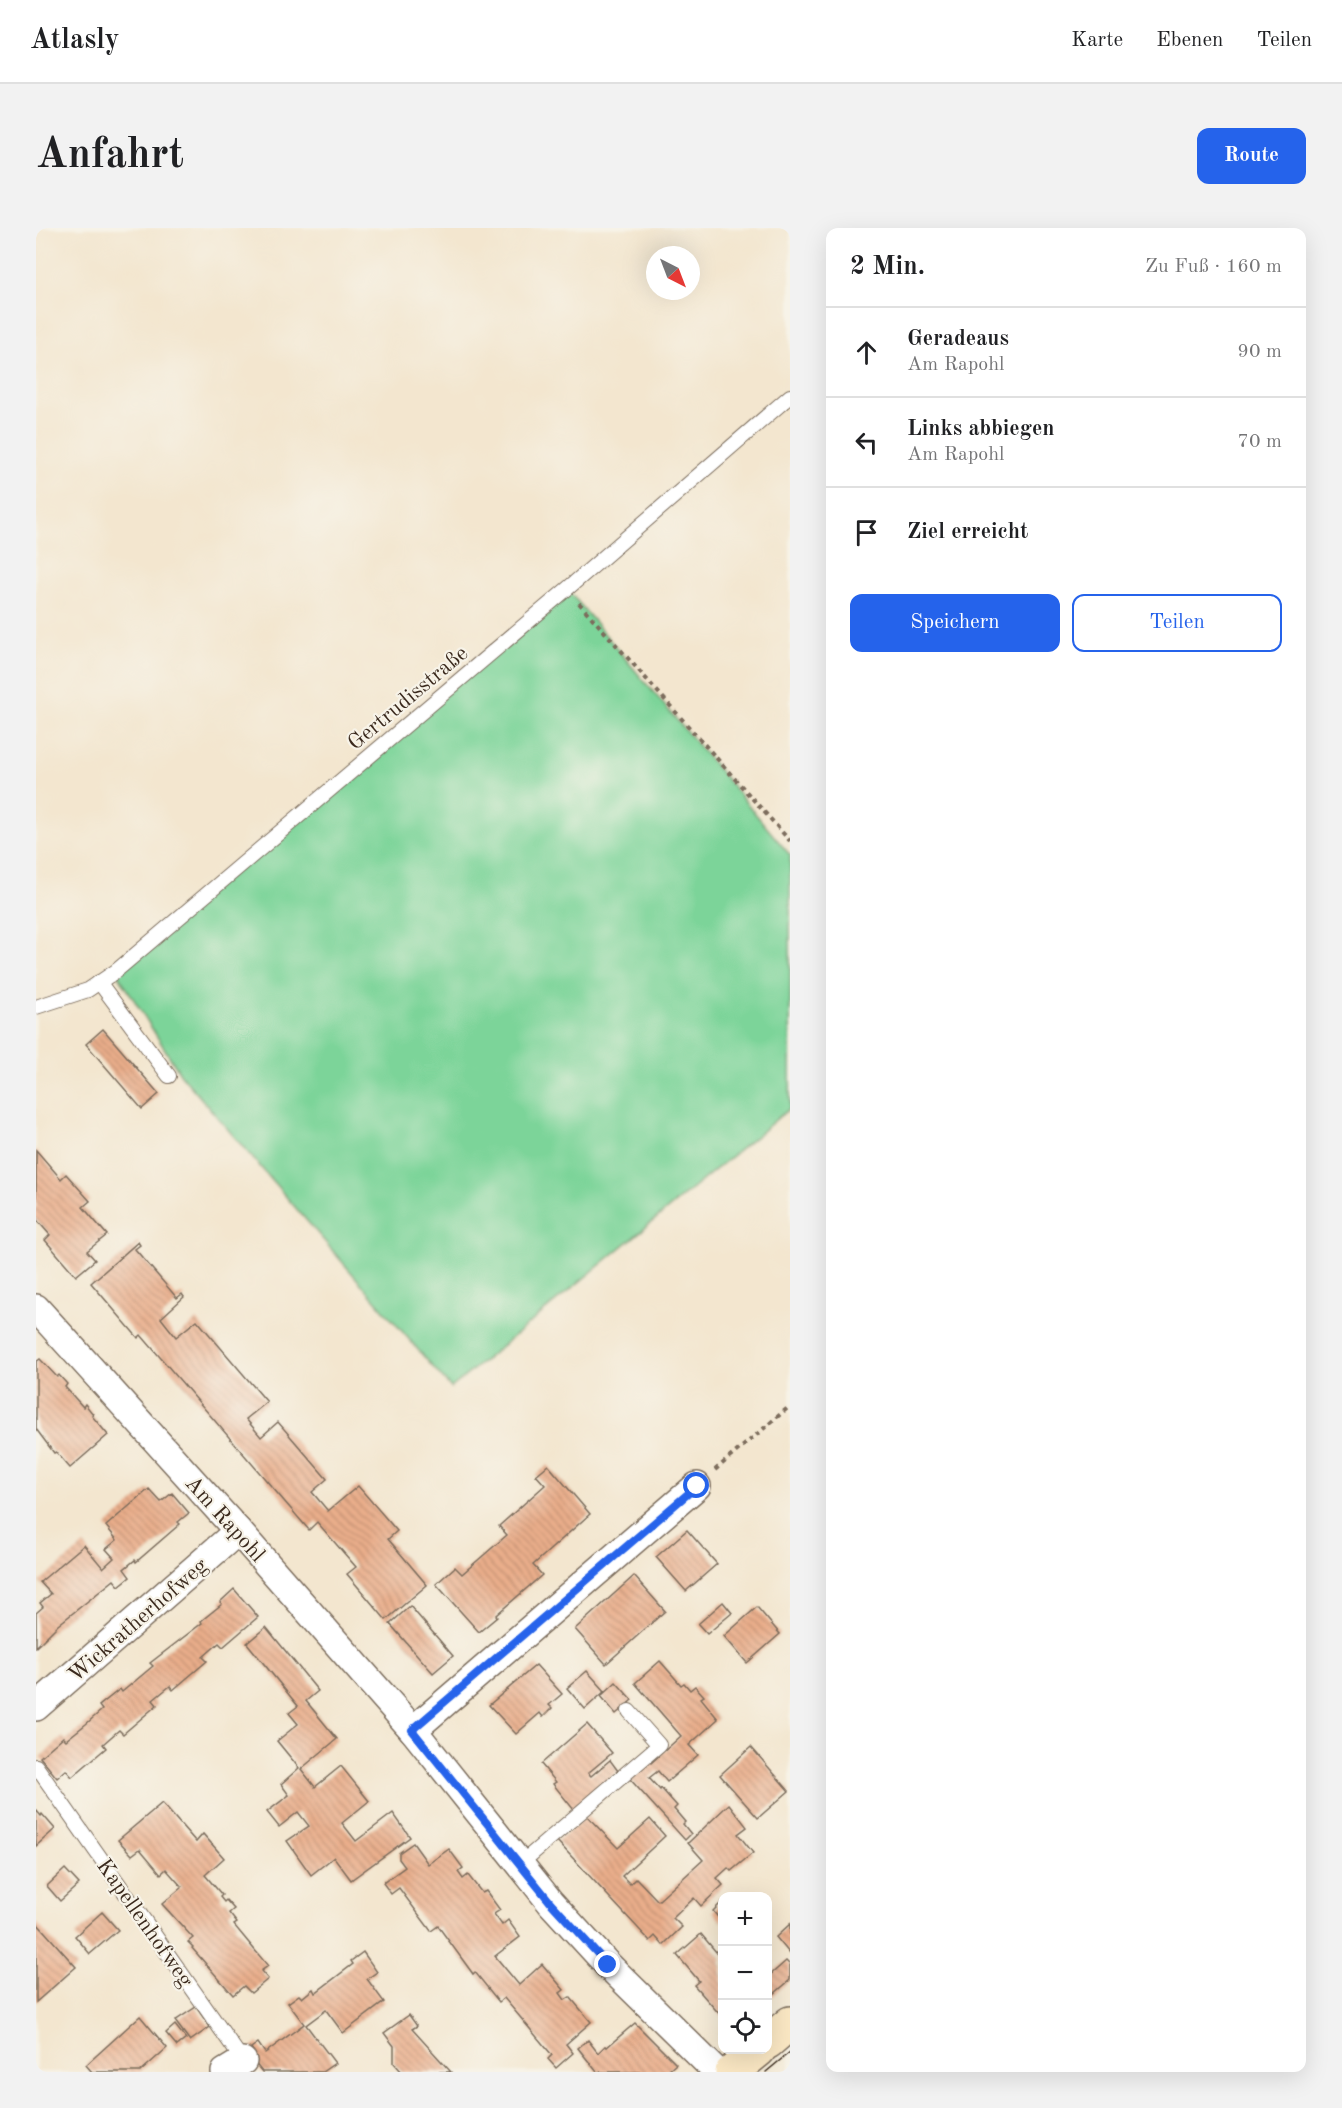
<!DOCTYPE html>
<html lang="de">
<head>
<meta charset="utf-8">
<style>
	body { margin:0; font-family:"Old Standard TT",serif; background:#f2f2f2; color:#202124 }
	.controls { position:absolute; right:18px; bottom:18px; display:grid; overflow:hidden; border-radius:12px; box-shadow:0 6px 24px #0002 }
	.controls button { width:54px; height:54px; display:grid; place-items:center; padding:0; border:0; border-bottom:2px solid #e0e0e0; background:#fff; color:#202124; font:30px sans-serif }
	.compass { position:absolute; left:610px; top:18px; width:54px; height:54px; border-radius:50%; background:#fff; box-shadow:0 6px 24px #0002; rotate:138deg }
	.stop { position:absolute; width:18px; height:18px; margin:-14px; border:4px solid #2563eb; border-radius:50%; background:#fff }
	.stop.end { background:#2563eb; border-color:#fff; box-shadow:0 2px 6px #0008 }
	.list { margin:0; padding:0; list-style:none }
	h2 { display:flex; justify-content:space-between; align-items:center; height:78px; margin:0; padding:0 24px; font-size:26px }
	h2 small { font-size:20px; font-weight:400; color:#757577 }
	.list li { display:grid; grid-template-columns:39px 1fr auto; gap:18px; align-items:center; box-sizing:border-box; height:90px; padding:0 24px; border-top:2px solid #e0e0e0 }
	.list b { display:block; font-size:22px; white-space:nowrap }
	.list p { margin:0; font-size:20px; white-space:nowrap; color:#757577 }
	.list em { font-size:20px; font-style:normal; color:#757577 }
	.actions { display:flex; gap:12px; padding:18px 24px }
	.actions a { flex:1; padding:14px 0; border:2px solid #2563eb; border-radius:12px; text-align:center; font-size:21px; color:#2563eb }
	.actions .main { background:#2563eb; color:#fff }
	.icon { flex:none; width:33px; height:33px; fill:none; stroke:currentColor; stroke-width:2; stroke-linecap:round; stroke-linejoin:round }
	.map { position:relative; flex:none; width:754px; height:1844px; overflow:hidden; border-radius:12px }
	header { display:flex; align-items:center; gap:36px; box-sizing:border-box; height:84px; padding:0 30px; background:#fff; border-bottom:2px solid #e0e0e0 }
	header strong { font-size:28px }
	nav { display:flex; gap:33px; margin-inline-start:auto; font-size:21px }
	.intro { display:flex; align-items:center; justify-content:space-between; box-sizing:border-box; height:144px; padding:0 36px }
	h1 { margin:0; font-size:42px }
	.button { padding:15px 27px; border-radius:12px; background:#2563eb; color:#fff; font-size:21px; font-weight:700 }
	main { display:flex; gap:36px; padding:0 36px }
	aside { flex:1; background:#fff; border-radius:12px; box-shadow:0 6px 24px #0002 }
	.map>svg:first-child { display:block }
	.green { fill:#7cd499; stroke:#5c7f5c; stroke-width:1.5 }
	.building { fill:url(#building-back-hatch) }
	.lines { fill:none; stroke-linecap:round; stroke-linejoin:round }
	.lane-casing { stroke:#7b6c5c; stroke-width:16 }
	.street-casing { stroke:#7b6c5c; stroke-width:30 }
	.secondary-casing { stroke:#7b6c5c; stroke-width:36 }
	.path { stroke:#7b6c5c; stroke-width:4; stroke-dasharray:4.5 4.5; stroke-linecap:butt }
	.lane { stroke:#fff; stroke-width:14 }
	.street { stroke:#fff; stroke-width:27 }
	.secondary { stroke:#fae7c3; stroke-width:33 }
	.tram { stroke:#3b2a1e; stroke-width:1.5 }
	.route { stroke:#2563eb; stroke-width:8 }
	.labels { text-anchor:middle; stroke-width:4.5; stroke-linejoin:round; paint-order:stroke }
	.street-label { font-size:22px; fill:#3b2a1e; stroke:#f7f3e8 }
</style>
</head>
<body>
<header>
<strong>Atlasly</strong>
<nav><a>Karte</a><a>Ebenen</a><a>Teilen</a></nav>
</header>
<div class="intro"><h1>Anfahrt</h1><a class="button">Route</a></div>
<main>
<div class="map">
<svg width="754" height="1844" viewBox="0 0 754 1844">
	<defs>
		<pattern id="building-back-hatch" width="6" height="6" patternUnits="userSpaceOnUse" patternTransform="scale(1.5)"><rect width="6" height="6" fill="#eaae8b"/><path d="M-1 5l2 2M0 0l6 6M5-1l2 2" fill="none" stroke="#bf8e71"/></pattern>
	</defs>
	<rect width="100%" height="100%" fill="#f7f3e8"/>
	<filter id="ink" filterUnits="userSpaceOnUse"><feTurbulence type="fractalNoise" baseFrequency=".0167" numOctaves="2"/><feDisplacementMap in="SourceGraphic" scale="12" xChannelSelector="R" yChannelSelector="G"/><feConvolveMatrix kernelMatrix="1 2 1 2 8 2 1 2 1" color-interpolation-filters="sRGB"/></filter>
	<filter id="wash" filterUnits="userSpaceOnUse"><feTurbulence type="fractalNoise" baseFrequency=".008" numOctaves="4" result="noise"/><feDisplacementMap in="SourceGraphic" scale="24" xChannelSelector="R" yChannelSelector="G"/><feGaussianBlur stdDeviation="1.35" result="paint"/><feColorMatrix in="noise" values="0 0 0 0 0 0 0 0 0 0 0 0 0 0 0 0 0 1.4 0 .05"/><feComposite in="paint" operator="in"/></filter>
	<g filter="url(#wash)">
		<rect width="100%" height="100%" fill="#f3e6cf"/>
		<!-- green -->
		<polygon class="green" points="531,361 754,627 754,880 415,1160 145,847 80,743"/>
		<g id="blocks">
			<!-- building -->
			<g class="building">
				<polygon points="67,801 123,866 106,881 50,816"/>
				<polygon points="0,922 25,951 30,946 54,973 47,979 71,1007 51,1023 59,1032 40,1048 9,1012 14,1007 0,991"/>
				<polygon points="102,1014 104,1017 99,1021 141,1070 146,1066 148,1069 125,1090 132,1099 140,1109 161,1092 231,1174 210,1191 225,1209 242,1194 291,1251 276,1264 292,1283 322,1258 361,1303 352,1311 391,1357 350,1392 311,1346 320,1339 281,1294 273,1302 105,1107 102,1110 55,1055"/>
				<polygon points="4,1131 21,1149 23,1147 31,1156 29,1159 47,1179 49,1176 57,1186 56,1188 72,1207 34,1240 20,1224 18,1225 0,1201 0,1134"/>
				<polygon points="512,1237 554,1286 497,1337 506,1347 460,1387 461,1389 443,1404 400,1356 419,1339 426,1346 471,1307 463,1298 509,1257 500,1247"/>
				<polygon points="113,1261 125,1274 136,1265 153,1285 142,1294 144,1296 100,1334 99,1332 88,1341 94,1349 83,1358 78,1352 22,1397 0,1419 0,1385 7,1379 4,1375 15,1366 4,1354 48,1317 67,1340 78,1330 70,1321 81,1312 70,1298"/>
				<polygon points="651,1302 681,1336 650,1363 620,1329"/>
				<polygon points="598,1348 629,1383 570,1436 539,1401"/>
				<polygon points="198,1361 222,1389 187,1419 183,1415 167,1429 171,1433 137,1462 134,1458 117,1472 121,1477 87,1506 83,1502 67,1516 70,1520 36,1549 30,1542 21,1550 4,1529 27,1509 30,1512 50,1496 66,1482 63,1478 84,1461 86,1464 117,1438 114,1435 166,1395 165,1393 186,1376 184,1374"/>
				<polygon points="687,1374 696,1385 671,1406 662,1396"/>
				<polygon points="374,1378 417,1428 397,1445 354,1396"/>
				<polygon points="721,1379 744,1406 711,1435 688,1408"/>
				<polygon points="230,1399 282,1463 270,1473 301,1511 265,1541 279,1559 305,1538 333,1573 306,1595 320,1613 357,1585 374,1609 315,1652 298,1629 275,1647 251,1613 273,1598 262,1584 243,1599 231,1584 253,1567 245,1556 263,1540 241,1513 262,1496 253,1485 262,1478 211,1415"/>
				<polygon points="624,1433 645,1457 648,1455 654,1462 659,1458 668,1468 665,1470 682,1491 653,1517 662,1527 631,1554 622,1543 613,1550 624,1562 625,1560 641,1578 638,1581 649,1594 647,1596 655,1606 649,1612 593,1550 613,1533 615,1535 645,1508 599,1455"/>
				<polygon points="500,1437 526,1466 513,1477 516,1480 507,1489 504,1485 480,1506 453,1477"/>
				<polygon points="551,1443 569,1463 549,1481 531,1460"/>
				<polygon points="580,1454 596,1472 580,1486 565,1468"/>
				<polygon points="551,1496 576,1525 552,1545 555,1548 574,1532 582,1543 538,1582 517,1556 520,1554 505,1536"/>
				<polygon points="715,1519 753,1563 722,1590 684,1547"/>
				<polygon points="126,1575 160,1614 167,1606 188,1630 169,1647 186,1667 184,1669 188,1674 190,1672 198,1681 193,1685 201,1695 198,1697 232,1738 225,1743 232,1751 215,1765 208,1758 197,1767 156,1720 157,1719 152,1714 157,1710 126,1676 146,1659 130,1641 125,1646 104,1621 96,1627 82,1612"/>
				<polygon points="693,1576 711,1599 702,1606 717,1625 695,1643 692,1640 681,1650 687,1657 665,1678 658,1670 637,1690 646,1699 627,1717 619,1708 614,1713 521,1613 551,1588 582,1620 614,1591 629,1608 586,1648 594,1656 600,1650 622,1673 667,1632 652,1615"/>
				<polygon points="0,1582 5,1588 6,1586 19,1601 0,1618"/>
				<polygon points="377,1615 392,1636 413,1621 427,1640 422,1644 427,1651 432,1647 446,1665 450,1663 464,1682 458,1686 466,1697 472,1692 484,1709 459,1728 483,1757 506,1736 528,1762 524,1765 529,1772 534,1769 555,1794 530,1816 537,1825 520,1840 512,1831 516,1827 468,1770 463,1774 439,1744 437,1746 402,1698 395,1703 363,1660 355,1666 347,1655 369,1639 363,1631 363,1625"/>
				<polygon points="29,1641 43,1656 24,1673 11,1658"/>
				<polygon points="686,1674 686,1694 677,1683"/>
				<polygon points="66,1684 82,1702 54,1726 39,1708"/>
				<polygon points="0,1694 40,1739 0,1774"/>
				<polygon points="754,1696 754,1726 740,1709"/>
				<polygon points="665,1706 686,1731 684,1735 686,1738 686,1789 658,1757 663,1753 641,1727"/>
				<polygon points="327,1724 341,1744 331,1751 348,1774 307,1805 290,1782 270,1797 299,1835 286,1844 226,1844 215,1830 218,1825 215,1820 222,1815 229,1825 268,1796 252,1775 263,1767 266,1770 277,1761 279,1765 317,1736 315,1733"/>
				<polygon points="750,1733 754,1737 754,1752 732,1771 732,1749"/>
				<polygon points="160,1779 174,1799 154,1813 139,1793"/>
				<polygon points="373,1787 381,1798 376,1801 415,1844 366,1844 358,1835 358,1818 348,1805"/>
				<polygon points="104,1788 131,1820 104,1844 56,1844 50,1837"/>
				<polygon points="599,1795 640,1836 631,1844 561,1844 542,1820 552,1812 562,1825 569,1818 571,1819"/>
				<polygon points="139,1797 150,1811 141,1818 130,1805"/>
			</g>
		</g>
	</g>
	<g filter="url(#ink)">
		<use href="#blocks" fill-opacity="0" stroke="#7b6c5c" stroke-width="1.5"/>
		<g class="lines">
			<defs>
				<g id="lane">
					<polyline points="63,754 133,848"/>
					<polyline points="0,779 52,762 80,743 531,361 754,168"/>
					<polyline points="0,1538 207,1833"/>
					<polyline points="484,1636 623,1517 593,1483"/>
				</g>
				<g id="street">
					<polyline points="0,1080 202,1303 377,1502 515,1675 572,1737 681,1844"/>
					<polyline points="0,1479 202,1303"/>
					<polyline points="377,1502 661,1258"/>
					<polyline points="189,1844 207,1833"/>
				</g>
				<g id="secondary">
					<polyline points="732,1814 754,1795"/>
					<polyline points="696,1844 723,1822"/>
				</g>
			</defs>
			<!-- lane casing -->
			<use href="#lane" class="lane-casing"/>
			<!-- street casing -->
			<use href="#street" class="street-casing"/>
			<!-- secondary casing -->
			<use href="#secondary" class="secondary-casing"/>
			<!-- path -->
			<g class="path">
				<polyline points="543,375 754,613"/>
				<polyline points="679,1242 754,1178"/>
			</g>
			<!-- lane -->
			<use href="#lane" class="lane"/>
			<!-- street -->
			<use href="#street" class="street"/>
			<!-- secondary -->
			<use href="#secondary" class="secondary"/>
			<!-- tram -->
			<polyline class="tram" points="730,1844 754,1824"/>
		</g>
	</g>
	<g class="lines" filter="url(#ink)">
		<!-- route -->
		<polyline class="route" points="572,1737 515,1675 376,1502 661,1258"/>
	</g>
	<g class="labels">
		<!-- street labels -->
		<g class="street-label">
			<text transform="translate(371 469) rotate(-40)" y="8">Gertrudisstraße</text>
			<text transform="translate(190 1290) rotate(48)" y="8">Am Rapohl</text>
			<text transform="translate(101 1391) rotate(-41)" y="8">Wickratherhofweg</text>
			<text transform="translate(110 1694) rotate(55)" y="8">Kapellenhofweg</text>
		</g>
	</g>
</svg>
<div class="controls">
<button>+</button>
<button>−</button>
<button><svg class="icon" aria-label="locate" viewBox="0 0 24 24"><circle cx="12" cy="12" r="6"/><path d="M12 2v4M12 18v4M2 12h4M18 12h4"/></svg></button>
</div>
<svg class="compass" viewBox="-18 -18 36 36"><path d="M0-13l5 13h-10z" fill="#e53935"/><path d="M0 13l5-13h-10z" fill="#757577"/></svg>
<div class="stop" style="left:661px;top:1258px"></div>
<div class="stop end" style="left:572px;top:1737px"></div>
</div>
<aside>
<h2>2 Min.<small>Zu Fuß · 160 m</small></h2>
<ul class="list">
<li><svg class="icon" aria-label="ahead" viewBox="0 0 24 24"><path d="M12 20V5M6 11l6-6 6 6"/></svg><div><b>Geradeaus</b><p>Am Rapohl</p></div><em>90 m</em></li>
<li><svg class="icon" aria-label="left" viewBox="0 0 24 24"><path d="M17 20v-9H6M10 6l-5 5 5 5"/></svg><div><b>Links abbiegen</b><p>Am Rapohl</p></div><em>70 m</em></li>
<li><svg class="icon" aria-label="arrive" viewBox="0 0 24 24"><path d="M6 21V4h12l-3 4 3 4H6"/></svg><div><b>Ziel erreicht</b></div></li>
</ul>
<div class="actions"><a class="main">Speichern</a><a>Teilen</a></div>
</aside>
</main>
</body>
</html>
